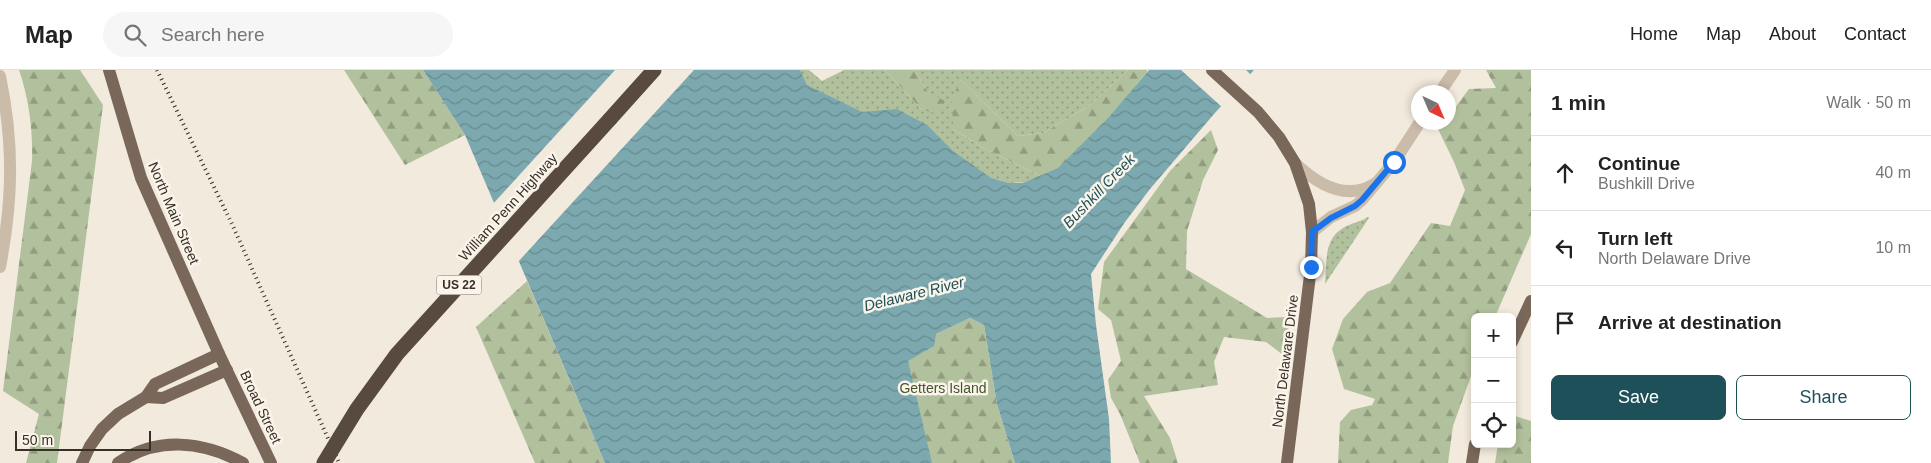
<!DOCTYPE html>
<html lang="en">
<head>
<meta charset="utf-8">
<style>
	body { margin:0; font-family:Helvetica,sans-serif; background:#f6f6f6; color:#222 }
	.controls { position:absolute; right:15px; bottom:15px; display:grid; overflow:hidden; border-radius:8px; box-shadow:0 2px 8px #0003 }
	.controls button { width:45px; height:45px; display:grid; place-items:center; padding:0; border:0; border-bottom:1px solid #e0e0e0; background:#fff; color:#222; font:25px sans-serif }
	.compass { position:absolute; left:1411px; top:15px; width:45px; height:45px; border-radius:50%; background:#fff; box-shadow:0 2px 8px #0003; rotate:136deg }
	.scale { position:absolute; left:15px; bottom:12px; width:136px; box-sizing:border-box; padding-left:5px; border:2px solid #382f29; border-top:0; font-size:14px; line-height:18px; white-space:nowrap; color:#382f29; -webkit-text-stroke:4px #faf4ea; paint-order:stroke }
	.stop { position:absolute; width:15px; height:15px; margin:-11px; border:4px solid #1a73e8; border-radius:50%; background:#fff }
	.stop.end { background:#1a73e8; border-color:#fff; box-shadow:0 1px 5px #0008 }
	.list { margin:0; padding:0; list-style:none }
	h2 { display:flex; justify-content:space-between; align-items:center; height:65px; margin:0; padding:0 20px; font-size:21px }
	h2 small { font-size:16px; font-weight:400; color:#767676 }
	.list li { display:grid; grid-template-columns:32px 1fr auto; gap:15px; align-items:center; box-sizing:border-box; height:75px; padding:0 20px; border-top:1px solid #e0e0e0 }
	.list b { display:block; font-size:19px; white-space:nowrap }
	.list p { margin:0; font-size:16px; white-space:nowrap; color:#767676 }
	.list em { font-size:16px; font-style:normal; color:#767676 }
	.actions { display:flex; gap:10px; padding:15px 20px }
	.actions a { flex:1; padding:11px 0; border:1px solid #1e5059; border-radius:8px; text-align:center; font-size:18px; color:#1e5059 }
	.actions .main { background:#1e5059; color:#fff }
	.icon { flex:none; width:28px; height:28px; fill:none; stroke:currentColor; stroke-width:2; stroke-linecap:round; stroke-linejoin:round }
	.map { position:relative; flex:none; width:1531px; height:393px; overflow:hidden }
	header { display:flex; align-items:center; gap:30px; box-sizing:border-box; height:70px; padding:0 25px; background:#fff; border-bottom:1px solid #e0e0e0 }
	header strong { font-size:24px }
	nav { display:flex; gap:28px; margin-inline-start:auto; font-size:18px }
	.search { width:350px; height:45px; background:#f6f6f6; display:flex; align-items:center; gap:12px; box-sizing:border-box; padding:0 18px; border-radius:28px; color:#767676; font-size:19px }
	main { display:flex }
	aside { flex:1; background:#fff }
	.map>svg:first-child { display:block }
	.grass { fill:url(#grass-dots) }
	.forest { fill:url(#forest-firs) }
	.water { fill:url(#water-waves) }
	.pier { fill:#f2eadd }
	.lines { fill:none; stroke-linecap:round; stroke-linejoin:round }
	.minor { stroke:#cbbba9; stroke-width:12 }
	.major { stroke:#79675a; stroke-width:12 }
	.highway { stroke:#594a40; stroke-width:15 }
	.rail { stroke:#382f29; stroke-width:4; stroke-dasharray:1 4; stroke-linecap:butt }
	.highway-bridge { stroke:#594a40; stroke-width:15 }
	.route { stroke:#1a73e8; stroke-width:6 }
	.labels { text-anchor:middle; stroke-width:5; stroke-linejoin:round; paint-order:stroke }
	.shield { fill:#faf4ea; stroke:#726a63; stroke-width:1 }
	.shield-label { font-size:12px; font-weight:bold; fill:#382f29 }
	.street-label { font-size:14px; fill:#382f29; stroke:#faf4ea }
	.park-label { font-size:14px; fill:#43562d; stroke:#faf4ea }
	.water-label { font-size:15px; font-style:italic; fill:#1e5059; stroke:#faf4ea }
</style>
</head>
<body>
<header>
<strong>Map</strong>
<div class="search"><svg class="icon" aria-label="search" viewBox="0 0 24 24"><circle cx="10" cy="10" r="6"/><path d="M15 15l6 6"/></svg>Search here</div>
<nav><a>Home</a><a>Map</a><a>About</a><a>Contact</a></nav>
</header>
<main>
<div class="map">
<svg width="1531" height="393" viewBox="0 0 1531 393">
	<defs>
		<pattern id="grass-dots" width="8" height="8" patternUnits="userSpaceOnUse" patternTransform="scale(1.25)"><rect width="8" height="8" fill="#b2c19d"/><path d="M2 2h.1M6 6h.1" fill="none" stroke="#929d80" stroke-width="1.8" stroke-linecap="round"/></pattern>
		<pattern id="forest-firs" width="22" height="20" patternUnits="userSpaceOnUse" patternTransform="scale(1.25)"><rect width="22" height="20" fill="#b2c19d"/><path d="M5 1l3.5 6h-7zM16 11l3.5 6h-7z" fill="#929d80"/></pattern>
		<pattern id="water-waves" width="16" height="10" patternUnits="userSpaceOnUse" patternTransform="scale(1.25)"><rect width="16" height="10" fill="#7ca9af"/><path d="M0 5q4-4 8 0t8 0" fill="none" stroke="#678a8e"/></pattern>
	</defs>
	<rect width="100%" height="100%" fill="#f2eadd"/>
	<!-- grass -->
	<g class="grass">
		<polygon points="768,0 809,0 822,11 844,0 885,0 922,40 929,23 914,0 1128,0 1089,36 1043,63 1018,66 961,10 953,59 982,77 1050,111 1009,113 991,108"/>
		<path d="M1368,147L1369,148L1325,214C1327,194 1323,170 1343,158C1351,153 1360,152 1368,147Z"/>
	</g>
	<!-- forest -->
	<g class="forest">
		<path d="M19,0H80L103,35L57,393H26L39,344L3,321L32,91C33,60 29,29 19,0Z"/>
		<polygon points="344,0 423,0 465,65 405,95"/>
		<polygon points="885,0 914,0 929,23 945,31 940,44 922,40"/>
		<polygon points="1128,0 1147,0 1147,2 1137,14 1116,55 1050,111 982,77 953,59 952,28 961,10 1018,66 1043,63 1089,36"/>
		<polygon points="1486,0 1531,0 1531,164 1495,247 1475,247 1475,295 1453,356 1448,393 1338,393 1340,352 1351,340 1372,335 1375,329 1344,319 1332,279 1343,249 1367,222 1390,213 1431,153 1450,156 1465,120 1454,92 1438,59 1444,53 1448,52 1449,46 1469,19 1496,18"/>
		<polygon points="1211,60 1218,80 1203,110 1187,161 1186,199 1267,248 1289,247 1287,288 1266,272 1224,267 1214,292 1218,315 1144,326 1170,368 1178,393 1140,393 1120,344 1111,328 1108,310 1121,291 1111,250 1098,239 1104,192 1170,101"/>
		<polygon points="527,211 605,393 535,393 476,257"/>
		<polygon points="970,248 984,255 997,334 1015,393 918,393 882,276 936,264"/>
		<polygon points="1512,345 1531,351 1531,393 1495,393 1498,374 1512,374"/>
	</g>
	<!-- water -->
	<polygon class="water" points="423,0 800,0 807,15 862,42 897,39 927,55 953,81 991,108 1009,113 1023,113 1058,98 1109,47 1149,0 1254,0 1214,44 1150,119 1125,152 1091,204 1096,255 1109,349 1111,393 1015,393 997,334 984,255 970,248 936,264 934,276 908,291 932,393 605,393 465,65"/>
	<!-- pier -->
	<g class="pier">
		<polygon points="615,0 694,0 517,193 492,135"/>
		<polygon points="1181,0 1246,0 1252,6 1223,38"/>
	</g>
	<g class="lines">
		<!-- minor -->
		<g class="minor">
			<path d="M0,6C14,74 13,129 0,197"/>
			<polyline points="1440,22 1455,0"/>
			<path d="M1295,93C1316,113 1345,132 1374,114"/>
			<polyline points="1312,162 1331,147 1355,136 1362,130 1394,92 1420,52"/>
		</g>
		<!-- major -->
		<g class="major">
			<polyline points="109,0 141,108 219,284 271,393"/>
			<polyline points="1212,0 1258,42 1279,67 1295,93 1309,134 1312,162 1311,197 1287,393"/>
			<polyline points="1512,272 1531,231"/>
			<polyline points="146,327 163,328 227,300"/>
			<polyline points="82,393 90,376 102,359 118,344 146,327 155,314 219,284"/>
			<path d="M118,393C157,366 203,371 243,393"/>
			<polyline points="1472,393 1475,374"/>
		</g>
		<!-- highway -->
		<polyline class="highway" points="610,49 654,0"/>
		<!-- rail -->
		<polyline class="rail" points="157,0 232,154 339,393"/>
		<!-- highway-bridge -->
		<polyline class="highway-bridge" points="324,393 357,339 397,284 610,49"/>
	</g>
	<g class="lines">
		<!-- route -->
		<polyline class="route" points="1311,197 1312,162 1331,148 1355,136 1362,130 1394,92"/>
	</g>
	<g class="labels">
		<!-- shield labels -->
		<rect class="shield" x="436.5" y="205.5" width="45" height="19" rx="4"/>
		<g class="shield-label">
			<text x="459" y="219">US 22</text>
		</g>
		<!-- street labels -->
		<g class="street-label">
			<text transform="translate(508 137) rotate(-48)" y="5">William Penn Highway</text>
			<text transform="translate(174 143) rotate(67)" y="5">North Main Street</text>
			<text transform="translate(1285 291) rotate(-83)" y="5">North Delaware Drive</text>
			<text transform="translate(261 337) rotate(65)" y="5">Broad Street</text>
		</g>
		<!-- park labels -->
		<g class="park-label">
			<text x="943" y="323">Getters Island</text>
		</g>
		<!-- water labels -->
		<g class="water-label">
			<text transform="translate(1099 121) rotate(-46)" y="5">Bushkill Creek</text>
			<text transform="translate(914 224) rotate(-14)" y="5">Delaware River</text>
		</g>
	</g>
</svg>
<div class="controls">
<button>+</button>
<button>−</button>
<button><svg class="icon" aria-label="locate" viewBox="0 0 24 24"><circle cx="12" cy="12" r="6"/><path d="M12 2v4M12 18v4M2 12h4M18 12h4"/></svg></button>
</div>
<svg class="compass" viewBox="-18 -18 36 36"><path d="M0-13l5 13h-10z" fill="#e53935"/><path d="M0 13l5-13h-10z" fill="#767676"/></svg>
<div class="scale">50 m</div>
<div class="stop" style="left:1394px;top:92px"></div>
<div class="stop end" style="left:1311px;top:197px"></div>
</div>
<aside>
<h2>1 min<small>Walk · 50 m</small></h2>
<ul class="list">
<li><svg class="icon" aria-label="ahead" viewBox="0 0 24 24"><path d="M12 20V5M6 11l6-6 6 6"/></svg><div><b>Continue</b><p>Bushkill Drive</p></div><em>40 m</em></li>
<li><svg class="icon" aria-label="left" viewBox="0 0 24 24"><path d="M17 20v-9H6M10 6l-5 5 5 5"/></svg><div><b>Turn left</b><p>North Delaware Drive</p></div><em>10 m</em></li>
<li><svg class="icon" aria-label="arrive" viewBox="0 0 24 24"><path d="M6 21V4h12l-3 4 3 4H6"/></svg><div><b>Arrive at destination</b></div></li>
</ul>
<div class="actions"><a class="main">Save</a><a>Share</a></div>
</aside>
</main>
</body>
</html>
